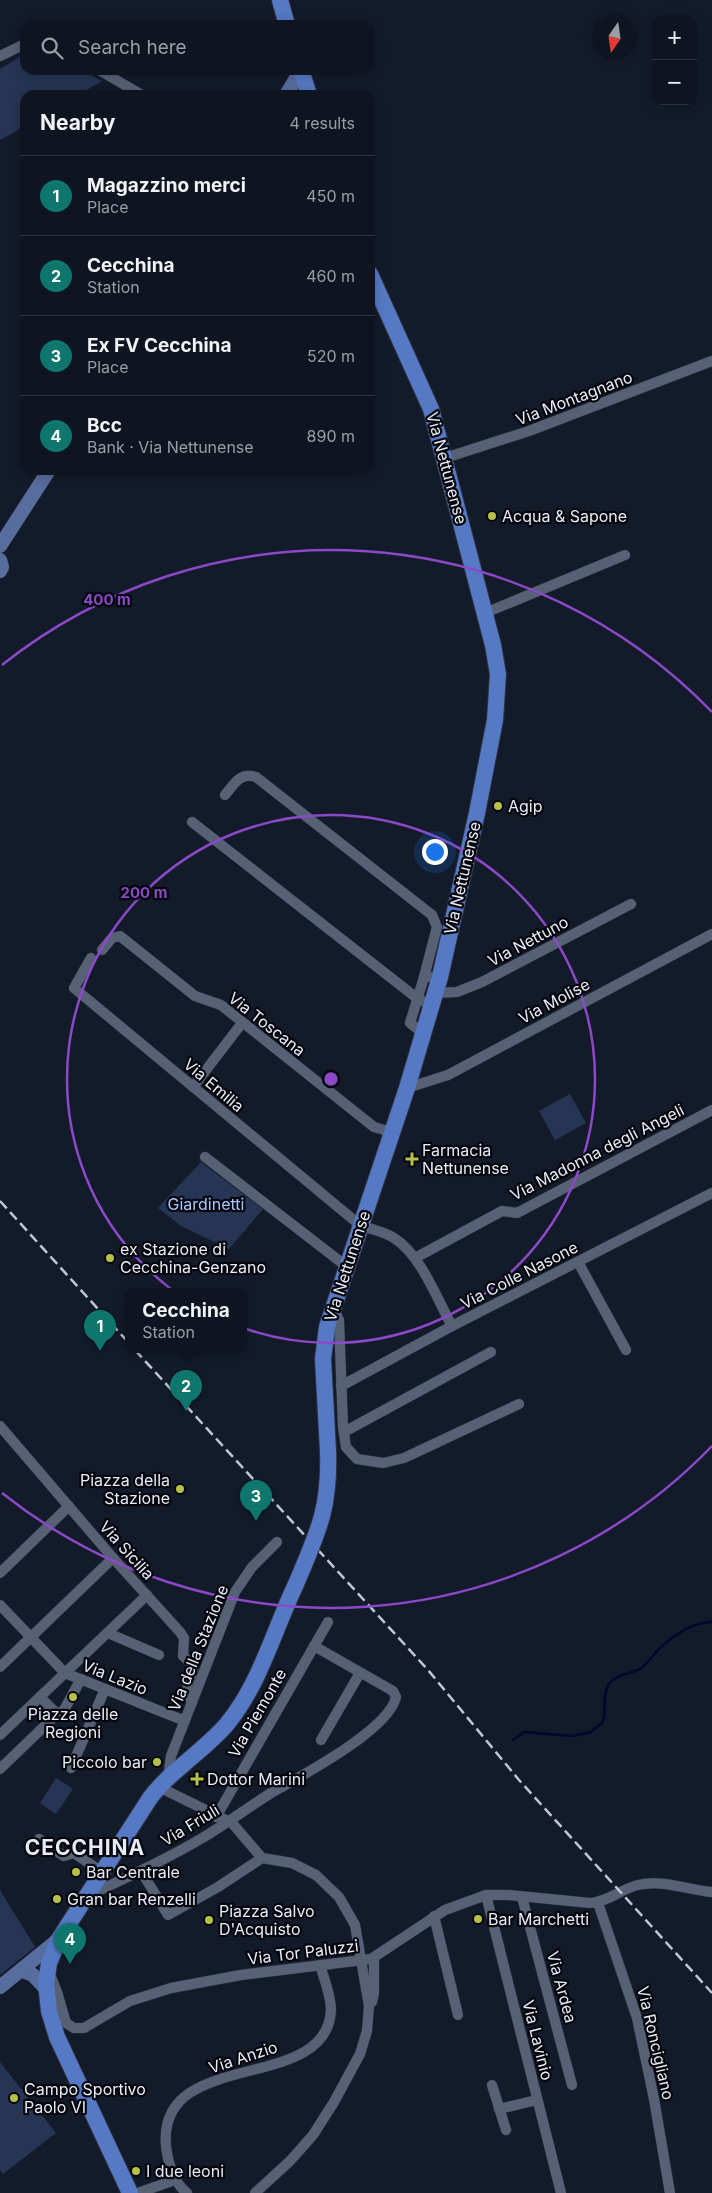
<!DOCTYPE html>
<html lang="en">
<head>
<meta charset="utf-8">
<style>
	body { margin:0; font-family:Inter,sans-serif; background:#171d29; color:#f1f3f6 }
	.controls { position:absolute; right:15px; top:15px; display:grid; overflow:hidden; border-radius:10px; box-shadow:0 2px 12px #0003 }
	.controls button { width:45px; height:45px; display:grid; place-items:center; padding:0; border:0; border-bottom:1px solid #2e333e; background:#0e1420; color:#f1f3f6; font:25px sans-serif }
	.compass { position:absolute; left:592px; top:15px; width:45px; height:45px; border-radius:50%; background:#0e1420; box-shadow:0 2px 12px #0003; rotate:193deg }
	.you { position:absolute; left:434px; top:851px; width:18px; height:18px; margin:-12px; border:4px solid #fff; border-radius:50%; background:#1a73e8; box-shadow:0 0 0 8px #1a73e833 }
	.badge { display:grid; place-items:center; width:32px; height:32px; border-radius:50%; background:#0f766e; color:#fff; font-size:16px; font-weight:700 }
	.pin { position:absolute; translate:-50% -41px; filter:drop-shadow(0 1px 2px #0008) }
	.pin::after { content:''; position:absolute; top:26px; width:18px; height:15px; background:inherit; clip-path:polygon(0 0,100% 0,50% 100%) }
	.popup { position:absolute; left:125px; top:1288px; width:122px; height:65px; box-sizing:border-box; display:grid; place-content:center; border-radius:10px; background:#0e1420; filter:drop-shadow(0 1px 4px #0005); font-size:16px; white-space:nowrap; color:#9b9ea5 }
	.popup b { font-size:19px; color:#f1f3f6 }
	.popup::after { content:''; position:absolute; left:50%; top:100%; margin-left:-10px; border:10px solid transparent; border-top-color:#0e1420 }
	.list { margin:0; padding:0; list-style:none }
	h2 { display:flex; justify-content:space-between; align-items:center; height:65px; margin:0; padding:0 20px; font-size:21px }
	h2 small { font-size:16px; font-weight:400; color:#9b9ea5 }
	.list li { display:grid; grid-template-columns:32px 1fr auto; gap:15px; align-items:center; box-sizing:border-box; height:80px; padding:0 20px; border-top:1px solid #2e333e }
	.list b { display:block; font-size:19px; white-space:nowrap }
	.list p { margin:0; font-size:16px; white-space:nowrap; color:#9b9ea5 }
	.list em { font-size:16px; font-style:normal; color:#9b9ea5 }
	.icon { flex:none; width:28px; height:28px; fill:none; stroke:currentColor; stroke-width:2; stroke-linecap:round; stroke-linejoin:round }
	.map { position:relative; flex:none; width:712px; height:2193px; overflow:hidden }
	.search { position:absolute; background:#0e1420; box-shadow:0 2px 12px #0003; left:20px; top:20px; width:355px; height:55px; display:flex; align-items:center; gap:12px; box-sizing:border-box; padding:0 18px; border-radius:15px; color:#9b9ea5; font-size:19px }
	.panel { position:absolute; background:#0e1420; box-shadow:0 2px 12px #0003; left:20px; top:90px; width:355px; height:385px; border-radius:15px }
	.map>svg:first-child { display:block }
	.green { fill:#263554 }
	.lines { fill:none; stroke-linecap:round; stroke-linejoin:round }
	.stream { stroke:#00062e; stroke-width:2.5 }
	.street-casing { stroke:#303341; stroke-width:11 }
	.secondary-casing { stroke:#303341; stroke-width:15 }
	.primary-casing { stroke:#303341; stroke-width:18 }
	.street { stroke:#576175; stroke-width:10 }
	.secondary { stroke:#576d9d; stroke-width:14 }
	.primary { stroke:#5679c5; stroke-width:16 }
	.rail { stroke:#c0c6d2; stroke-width:2.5; stroke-dasharray:10 5; stroke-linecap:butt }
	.primary-bridge-casing { stroke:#303341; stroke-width:18; stroke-linecap:butt }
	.primary-bridge { stroke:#5679c5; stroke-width:16 }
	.ring { fill:none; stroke:#8b49c7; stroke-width:2.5 }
	.poi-dot { fill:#b7c148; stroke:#04060c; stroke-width:2 }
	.labels { text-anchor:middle; stroke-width:4.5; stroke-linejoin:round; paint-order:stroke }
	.street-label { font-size:16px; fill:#e6ecf7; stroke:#04060c }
	.poi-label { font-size:16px; fill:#e6ecf7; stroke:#04060c; text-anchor:start }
	.park-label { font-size:16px; fill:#a7c5ff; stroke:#04060c }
	.district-label { font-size:21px; font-weight:bold; letter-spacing:1px; fill:#e6ecf7; stroke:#04060c }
	.centre { fill:#8b49c7; stroke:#04060c; stroke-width:2.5 }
	.ring-label { font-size:15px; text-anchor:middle; font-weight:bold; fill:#8b49c7; stroke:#04060c; stroke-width:4.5; stroke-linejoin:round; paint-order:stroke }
</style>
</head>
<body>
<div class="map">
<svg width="712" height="2193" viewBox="0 0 712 2193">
	<rect width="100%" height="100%" fill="#131b2b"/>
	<!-- green -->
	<g class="green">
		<polygon points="23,55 25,55 25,70 81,70 102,81 78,95 25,95 25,126 0,140 0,69"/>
		<polygon points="570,1094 586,1123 555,1140 539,1111"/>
		<polygon points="201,1162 263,1209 229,1249 181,1226 158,1208"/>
		<polygon points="56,1778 73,1789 56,1814 40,1803"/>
		<polygon points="0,1890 35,1947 0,1975"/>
		<polygon points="0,2062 56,2133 3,2174 0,2170"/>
	</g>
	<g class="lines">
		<!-- stream -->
		<path class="stream" d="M513,1740L524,1732L573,1736L591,1732L603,1722C606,1711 602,1694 609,1684C616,1674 630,1674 640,1669C646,1665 651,1658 656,1652C671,1637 690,1622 712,1622"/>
		<defs>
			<g id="street">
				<polyline points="0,56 25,44"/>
				<polyline points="99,70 142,95"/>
				<polyline points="445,458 529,431 712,361"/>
				<polyline points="485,613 625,555"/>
				<path d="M225,795C235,783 240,772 256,777L432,915L437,927L424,977"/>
				<polyline points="192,822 418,999 432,1005"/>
				<polyline points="102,950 112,938 120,936 195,996 221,1005 374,1127 391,1132"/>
				<path d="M91,958L74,988L361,1226C372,1229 385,1232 394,1238C421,1255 437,1299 452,1326"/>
				<polyline points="435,993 457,992 482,982 631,904"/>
				<polyline points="424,1034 410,1023 424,977 431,977"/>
				<polyline points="193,1087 242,1023"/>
				<polyline points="407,1088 448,1075 712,934"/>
				<polyline points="205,1157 346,1266"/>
				<polyline points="415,1258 502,1211 517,1213 712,1110"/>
				<polyline points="578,1262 626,1350"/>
				<polyline points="331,1311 336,1314 339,1320 343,1427 346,1447 357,1459 383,1463 404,1458 519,1404"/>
				<polyline points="341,1386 452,1326 712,1193"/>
				<polyline points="0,1426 113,1558 180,1632 184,1638 183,1656 194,1666 186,1691 192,1703"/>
				<polyline points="344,1432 491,1352"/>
				<polyline points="0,1573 69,1506"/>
				<polyline points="0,1605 65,1673 185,1721"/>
				<polyline points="108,1633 159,1655"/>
				<polyline points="0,1667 113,1558"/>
				<polyline points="40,1697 57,1714 64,1710 81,1679"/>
				<polyline points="0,1735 147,1595"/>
				<polyline points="321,1740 360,1673"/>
				<polyline points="71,1768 105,1689"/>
				<polyline points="0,1769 57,1714"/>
				<polyline points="168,1778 171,1756 235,1592 252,1567 277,1542"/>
				<polyline points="159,1787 232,1823 262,1858 292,1863 316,1875 339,1897 355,1925 369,2006 367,2031 360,2054 334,2102 313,2135 290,2161 255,2193"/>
				<polyline points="216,1817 328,1622"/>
				<polyline points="39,1839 64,1856 74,1853 102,1872"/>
				<polyline points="141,1871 168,1915 218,1887 262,1858"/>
				<path d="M89,1895C128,1877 167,1859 204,1837C227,1823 249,1807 271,1793C301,1776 389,1730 396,1697L393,1691L314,1646"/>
				<polyline points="486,1895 561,2193"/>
				<polyline points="522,1897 572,2085"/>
				<polyline points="598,1903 637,2018 654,2099 670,2193"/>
				<polyline points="434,1916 458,2015"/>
				<path d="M49,1972L57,1992L66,2023L74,2028H84L130,2001L171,1988L241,1975L371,1959L445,1910L486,1895H509L590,1903C608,1902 621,1889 638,1885C662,1879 688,1890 712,1892"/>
				<polyline points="372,2002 374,1993 374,1958"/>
				<polyline points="492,2085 506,2130"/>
				<polyline points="499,2109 537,2100"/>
				<polyline points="138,2193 175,2180"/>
				<path d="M187,2193C173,2182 168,2163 166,2146C157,2046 327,2095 331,2010C331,1995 324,1979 320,1965"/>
			</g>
			<g id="secondary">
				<polyline points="286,95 301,70"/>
				<polyline points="0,546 49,470"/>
				<polyline points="0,560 2,567 0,571"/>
				<polyline points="21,1970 33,1975 45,1988"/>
				<polyline points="0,1987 59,1939"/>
			</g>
			<g id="primary">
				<polyline points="280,0 287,25"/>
				<polyline points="301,70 309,95"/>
				<polyline points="328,1451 323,1359 327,1327 407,1088 440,977 477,813 495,720 498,674 493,645 431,409 370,274"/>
				<path d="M130,2193L57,2037L49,2011L46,1983L49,1963L59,1939L150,1798C172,1769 204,1751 227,1724C260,1684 274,1630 296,1584"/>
			</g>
		</defs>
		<!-- street casing -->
		<use href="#street" class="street-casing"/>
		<!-- secondary casing -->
		<use href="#secondary" class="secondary-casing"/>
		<!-- primary casing -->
		<use href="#primary" class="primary-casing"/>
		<!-- street -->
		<use href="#street" class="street"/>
		<!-- secondary -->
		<use href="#secondary" class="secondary"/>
		<!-- primary -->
		<use href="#primary" class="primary"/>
		<!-- rail -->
		<g class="rail">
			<polyline points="0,1201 128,1342"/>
			<polyline points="135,1350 428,1670 519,1780 712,1993"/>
		</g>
		<defs>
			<path id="primary-bridge" d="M296,1584C318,1532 330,1509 328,1451"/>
		</defs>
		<!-- primary-bridge casing -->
		<use href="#primary-bridge" class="primary-bridge-casing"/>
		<!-- primary-bridge -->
		<use href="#primary-bridge" class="primary-bridge"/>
	</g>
	<!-- distance rings -->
	<g class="ring">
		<circle cx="331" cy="1079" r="264"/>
		<path d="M712 1446A529 529 0 0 1 2 1493M2 665A529 529 0 0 1 712 712"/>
	</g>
	<!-- markers -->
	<g class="poi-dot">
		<circle cx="492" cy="516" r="5"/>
		<circle cx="498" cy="806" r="5"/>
		<path d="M409.5 1151.5h5v5h5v5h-5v5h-5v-5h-5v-5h5z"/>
		<circle cx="110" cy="1258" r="5"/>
		<circle cx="180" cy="1489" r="5"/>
		<circle cx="73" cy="1697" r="5"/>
		<circle cx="157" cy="1762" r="5"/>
		<path d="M194.5 1771.5h5v5h5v5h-5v5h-5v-5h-5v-5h5z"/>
		<circle cx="76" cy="1872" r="5"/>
		<circle cx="57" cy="1899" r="5"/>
		<circle cx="478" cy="1919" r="5"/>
		<circle cx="209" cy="1920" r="5"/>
		<circle cx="14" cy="2098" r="5"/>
		<circle cx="136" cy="2171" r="5"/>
	</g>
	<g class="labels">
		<!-- street labels -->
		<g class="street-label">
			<text transform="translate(574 398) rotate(-21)" y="6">Via Montagnano</text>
			<text transform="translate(447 468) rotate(75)" y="6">Via Nettunense</text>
			<text transform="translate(462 878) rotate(-77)" y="6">Via Nettunense</text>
			<text transform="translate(528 941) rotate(-28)" y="6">Via Nettuno</text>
			<text transform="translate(554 1001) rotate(-28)" y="6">Via Molise</text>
			<text transform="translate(267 1024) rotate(38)" y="6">Via Toscana</text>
			<text transform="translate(214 1085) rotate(40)" y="6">Via Emilia</text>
			<text transform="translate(597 1152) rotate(-27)" y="6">Via Madonna degli Angeli</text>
			<text transform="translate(347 1266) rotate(-72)" y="6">Via Nettunense</text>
			<text transform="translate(519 1275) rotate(-27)" y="6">Via Colle Nasone</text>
			<text transform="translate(127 1550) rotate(48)" y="6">Via Sicilia</text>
			<text transform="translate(198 1648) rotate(-68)" y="6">Via della Stazione</text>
			<text transform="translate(115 1677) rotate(22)" y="6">Via Lazio</text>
			<text transform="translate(257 1713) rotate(-60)" y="6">Via Piemonte</text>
			<text transform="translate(190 1825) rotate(-31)" y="6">Via Friuli</text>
			<text transform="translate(303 1952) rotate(-7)" y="6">Via Tor Paluzzi</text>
			<text transform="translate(562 1987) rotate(75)" y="6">Via Ardea</text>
			<text transform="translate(538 2040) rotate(76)" y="6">Via Lavinio</text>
			<text transform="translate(656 2043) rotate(77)" y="6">Via Roncigliano</text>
			<text transform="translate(243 2057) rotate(-18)" y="6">Via Anzio</text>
		</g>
		<!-- poi labels -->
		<g class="poi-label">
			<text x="502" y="522">Acqua &amp; Sapone</text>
			<text x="508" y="812">Agip</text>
			<text x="422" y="1156">Farmacia<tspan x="422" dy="18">Nettunense</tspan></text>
			<text x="120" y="1255">ex Stazione di<tspan x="120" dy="18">Cecchina-Genzano</tspan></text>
			<text x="170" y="1486" text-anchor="end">Piazza della<tspan x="170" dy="18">Stazione</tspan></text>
			<text x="73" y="1720" text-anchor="middle">Piazza delle<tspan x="73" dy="18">Regioni</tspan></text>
			<text x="147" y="1768" text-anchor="end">Piccolo bar</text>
			<text x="207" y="1785">Dottor Marini</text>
			<text x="86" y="1878">Bar Centrale</text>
			<text x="67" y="1905">Gran bar Renzelli</text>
			<text x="219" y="1917">Piazza Salvo<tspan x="219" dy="18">D'Acquisto</tspan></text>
			<text x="488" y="1925">Bar Marchetti</text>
			<text x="24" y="2095">Campo Sportivo<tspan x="24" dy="18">Paolo VI</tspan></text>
			<text x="146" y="2177">I due leoni</text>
		</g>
		<!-- park labels -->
		<g class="park-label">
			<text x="206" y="1210">Giardinetti</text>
		</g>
		<!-- district labels -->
		<g class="district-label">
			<text x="85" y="1855">CECCHINA</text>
		</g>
	</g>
	<circle cx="331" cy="1079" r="8" class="centre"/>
	<g class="ring-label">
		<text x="107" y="605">400 m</text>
		<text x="144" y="898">200 m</text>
	</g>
</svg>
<div class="controls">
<button>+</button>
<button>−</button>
</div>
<svg class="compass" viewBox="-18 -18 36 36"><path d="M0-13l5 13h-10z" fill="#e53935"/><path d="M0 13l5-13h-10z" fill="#9b9ea5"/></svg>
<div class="you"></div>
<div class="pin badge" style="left:100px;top:1351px">1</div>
<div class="pin badge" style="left:186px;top:1411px">2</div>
<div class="popup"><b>Cecchina</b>Station</div>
<div class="pin badge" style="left:256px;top:1521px">3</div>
<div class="pin badge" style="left:70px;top:1964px">4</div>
<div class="search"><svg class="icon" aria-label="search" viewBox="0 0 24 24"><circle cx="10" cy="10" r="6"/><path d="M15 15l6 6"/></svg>Search here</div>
<section class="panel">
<h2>Nearby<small>4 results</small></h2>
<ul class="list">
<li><span class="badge">1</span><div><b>Magazzino merci</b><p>Place</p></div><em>450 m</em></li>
<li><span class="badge">2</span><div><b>Cecchina</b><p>Station</p></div><em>460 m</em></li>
<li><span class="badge">3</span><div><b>Ex FV Cecchina</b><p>Place</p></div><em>520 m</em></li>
<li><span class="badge">4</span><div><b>Bcc</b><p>Bank · Via Nettunense</p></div><em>890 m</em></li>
</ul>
</section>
</div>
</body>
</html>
